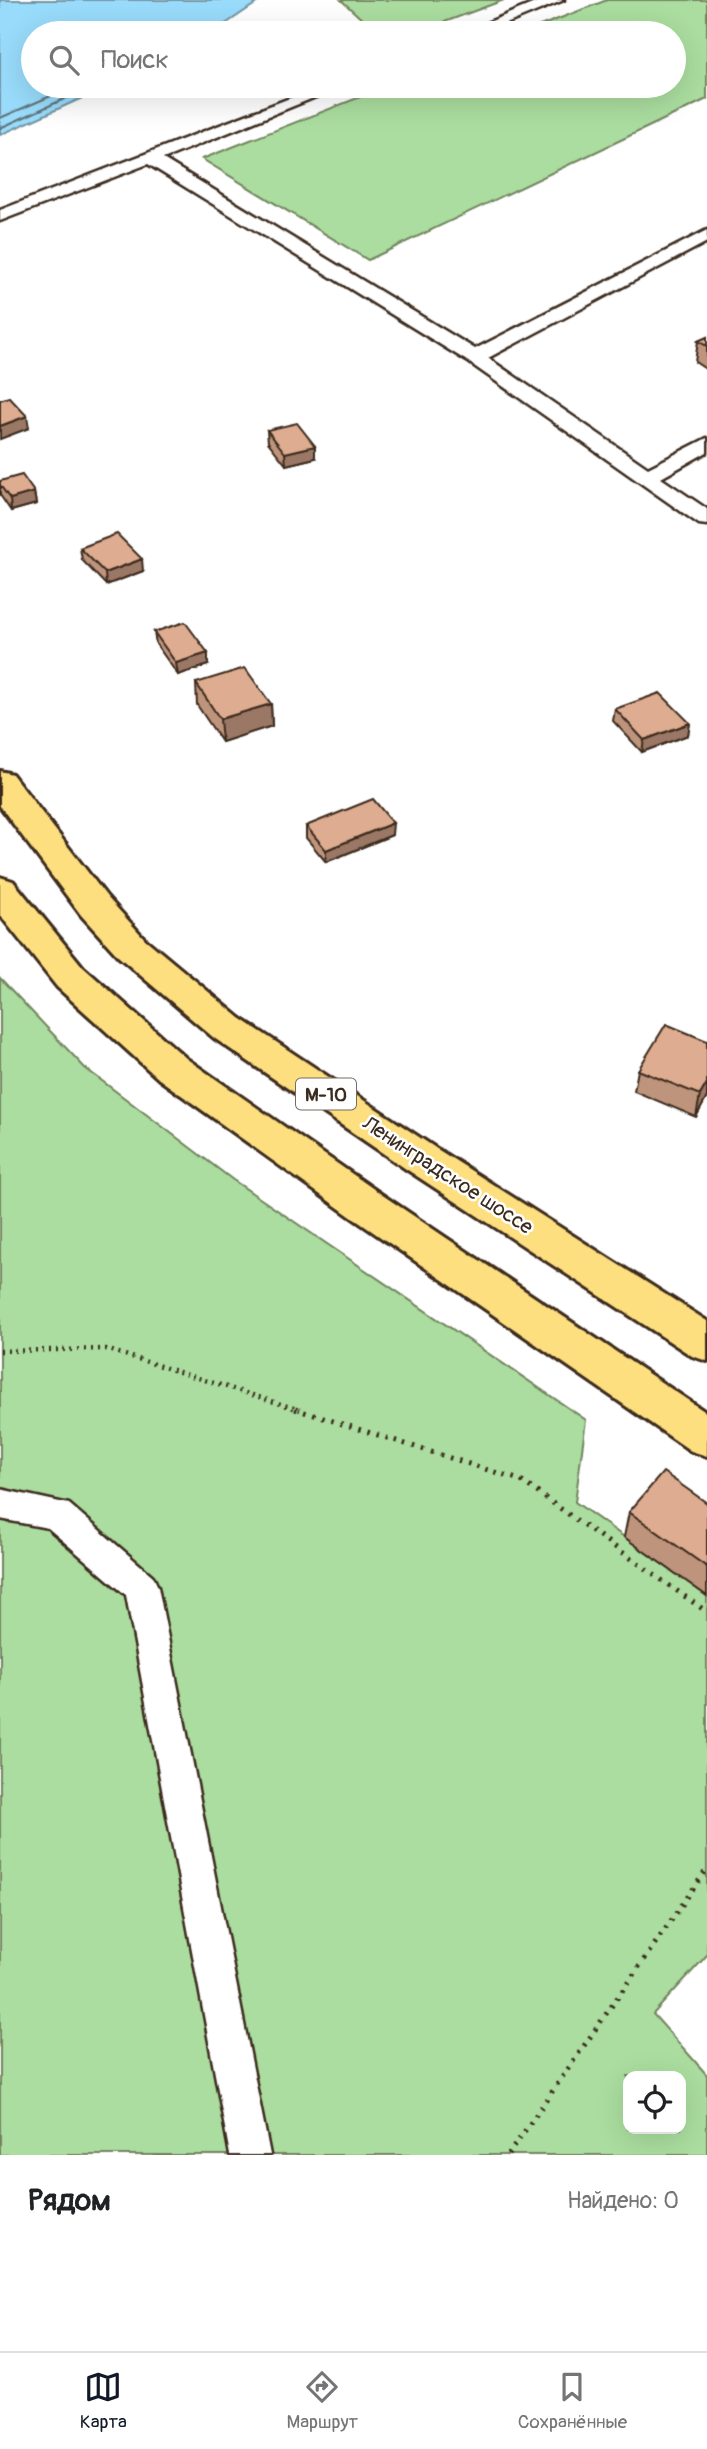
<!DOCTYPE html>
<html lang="ru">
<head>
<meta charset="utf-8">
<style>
	body { margin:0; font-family:Pangolin,sans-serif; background:#f2f2f2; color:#202124 }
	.controls { position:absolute; right:21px; bottom:21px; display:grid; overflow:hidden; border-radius:14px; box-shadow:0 7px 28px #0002 }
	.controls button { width:63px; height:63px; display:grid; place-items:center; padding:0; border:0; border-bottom:2px solid #e0e0e0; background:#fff; color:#202124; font:35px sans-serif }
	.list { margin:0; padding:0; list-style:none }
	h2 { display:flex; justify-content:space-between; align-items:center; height:91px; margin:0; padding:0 28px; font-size:30px }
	h2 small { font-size:23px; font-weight:400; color:#757577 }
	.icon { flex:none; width:38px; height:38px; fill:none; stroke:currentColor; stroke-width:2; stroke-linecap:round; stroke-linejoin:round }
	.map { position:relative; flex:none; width:707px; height:2155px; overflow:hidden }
	.search { position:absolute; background:#fff; box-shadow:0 7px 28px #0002; left:21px; right:21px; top:21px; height:77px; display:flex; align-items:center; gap:18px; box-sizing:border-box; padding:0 24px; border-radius:38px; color:#757577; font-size:26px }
	.sheet { height:196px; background:#fff }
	nav { display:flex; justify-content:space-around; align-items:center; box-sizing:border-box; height:98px; border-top:2px solid #e0e0e0; background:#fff; font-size:19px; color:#757577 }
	nav a { display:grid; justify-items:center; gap:4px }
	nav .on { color:#111827 }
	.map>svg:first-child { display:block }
	.green { fill:#aadd9f; stroke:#72845e; stroke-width:2; fill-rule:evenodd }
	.water { fill:#98dbfa; stroke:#7394a2; stroke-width:2 }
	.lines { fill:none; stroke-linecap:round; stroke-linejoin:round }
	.shore { stroke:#607176; stroke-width:2 }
	.lane-casing { stroke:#3b2a1e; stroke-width:5 }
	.highway-casing { stroke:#3b2a1e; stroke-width:6 }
	.path-far1 { stroke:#3b2a1e; stroke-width:4.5; stroke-dasharray:2 5; stroke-linecap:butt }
	.path { stroke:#3b2a1e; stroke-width:5; stroke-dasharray:2.5 7; stroke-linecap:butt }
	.lane { fill:#fff; fill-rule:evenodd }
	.highway { fill:#fedf80; fill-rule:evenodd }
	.wall { fill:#bf947c; stroke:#3b2a1e; stroke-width:2 }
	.shaded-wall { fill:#9b7865; stroke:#3b2a1e; stroke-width:2 }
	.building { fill:#deac90; stroke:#3b2a1e; stroke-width:2 }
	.labels { text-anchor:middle; stroke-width:5; stroke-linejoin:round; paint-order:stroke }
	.shield { fill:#fff; stroke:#766a62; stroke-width:2 }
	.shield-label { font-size:19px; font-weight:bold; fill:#3b2a1e }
	.street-label { font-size:21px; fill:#3b2a1e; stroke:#fff }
</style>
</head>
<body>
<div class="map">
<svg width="707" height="2155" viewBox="0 0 707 2155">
	<rect width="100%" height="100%" fill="#fff"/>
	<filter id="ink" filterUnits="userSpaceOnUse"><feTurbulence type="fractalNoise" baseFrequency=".0143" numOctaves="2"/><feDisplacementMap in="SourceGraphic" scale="14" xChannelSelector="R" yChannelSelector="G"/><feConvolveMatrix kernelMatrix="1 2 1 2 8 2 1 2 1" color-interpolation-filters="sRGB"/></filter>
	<g filter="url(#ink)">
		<!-- green -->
		<g class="green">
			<polygon points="341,0 504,0 415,33 377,33"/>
			<polygon points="607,0 707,0 707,99 368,260 202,159 388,86 674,86 674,33 522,33"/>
			<path d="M0,978L85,1068L233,1180L586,1420L575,1502L707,1596V1955L653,2014L707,2075V2155H0ZM628,2076H681V2129H628Z"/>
		</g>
		<!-- water -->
		<polygon class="water" points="0,0 261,0 212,33 33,33 33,86 109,86 0,135"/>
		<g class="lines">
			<!-- shore -->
			<g class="shore">
				<polyline points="0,118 74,86"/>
				<polyline points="0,128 93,86"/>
			</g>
			<defs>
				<g id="lane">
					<polygon points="542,0 564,0 484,33 462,33"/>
					<polygon points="321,86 343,86 163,159 475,349 707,230 707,242 488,358 648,468 707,438 707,452 661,478 707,509 707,525 699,524 467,361 148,164 0,221 0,210"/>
					<polygon points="0,1489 69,1504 153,1576 158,1587 270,2155 230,2155 126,1595 48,1528 0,1519"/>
				</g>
				<g id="highway">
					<polygon points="0,771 12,774 107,897 145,939 240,1018 434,1147 707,1321 707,1361 692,1356 406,1169 214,1038 119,957 81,915 0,806"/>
					<polygon points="0,877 13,881 83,967 187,1059 378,1192 707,1413 707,1456 691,1451 350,1216 159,1079 57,987 0,915"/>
				</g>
			</defs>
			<!-- lane casing -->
			<use href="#lane" class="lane-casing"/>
			<!-- highway casing -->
			<use href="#highway" class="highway-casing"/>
			<!-- path-far1 -->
			<polyline class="path-far1" points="0,1351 106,1349 300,1410"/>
			<!-- path -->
			<g class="path">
				<polyline points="295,1409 520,1480 707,1612"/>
				<polyline points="508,2155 707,1869"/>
			</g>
			<!-- lane -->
			<use href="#lane" class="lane"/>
			<!-- highway -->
			<use href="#highway" class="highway"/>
		</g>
		<!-- wall -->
		<g class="wall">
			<polygon points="707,337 707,370 695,362 698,341"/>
			<polygon points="267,430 315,458 286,465 268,442"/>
			<polygon points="0,481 34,492 36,504 11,511 0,495"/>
			<polygon points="80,548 143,571 106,585 82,560"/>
			<polygon points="154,632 208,665 178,675 156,644"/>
			<polygon points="196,683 271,704 272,726 222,742 197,705"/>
			<polygon points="615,709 690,723 688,735 642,752 613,721"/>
			<polygon points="306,826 392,835 326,862 306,838"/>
			<polygon points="707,1041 707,1097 696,1117 634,1091 638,1070"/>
			<polygon points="707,1503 707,1596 624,1537 629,1512"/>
		</g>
		<!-- shaded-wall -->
		<g class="shaded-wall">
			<polygon points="27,416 29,428 0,439 0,426"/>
			<polygon points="315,446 315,458 286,465 285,453"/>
			<polygon points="34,492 36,504 11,511 10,499"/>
			<polygon points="142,559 143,571 106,585 105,573"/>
			<polygon points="208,653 208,665 178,675 176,663"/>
			<polygon points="271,704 272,726 222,742 220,719"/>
			<polygon points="690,723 688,735 642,752 644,740"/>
			<polygon points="393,823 392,835 326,862 326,850"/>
			<polygon points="707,1083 707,1097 696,1117 700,1095"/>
		</g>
		<!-- building -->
		<g class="building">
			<polygon points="707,337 707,346 698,341"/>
			<polygon points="9,397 27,416 0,426 0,400"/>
			<polygon points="297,423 315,446 285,453 267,430"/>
			<polygon points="22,475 34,492 10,499 0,485 0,481"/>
			<polygon points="117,534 142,559 105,573 80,548"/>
			<polygon points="185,622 208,653 176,663 154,632"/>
			<polygon points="245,668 271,704 220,719 196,683"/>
			<polygon points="660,693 690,723 644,740 615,709"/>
			<polygon points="373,799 393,823 326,850 306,826"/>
			<polygon points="666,1024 707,1041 707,1083 700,1095 638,1070"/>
			<polygon points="663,1472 707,1503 707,1567 629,1512"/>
		</g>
	</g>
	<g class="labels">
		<!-- shield labels -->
		<rect class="shield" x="296" y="1078.5" width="60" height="31" rx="5"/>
		<g class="shield-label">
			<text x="326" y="1101">М-10</text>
		</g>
		<!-- street labels -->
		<g class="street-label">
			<text transform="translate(448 1175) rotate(33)" y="7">Ленинградское шоссе</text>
		</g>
	</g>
</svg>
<div class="controls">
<button><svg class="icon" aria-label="locate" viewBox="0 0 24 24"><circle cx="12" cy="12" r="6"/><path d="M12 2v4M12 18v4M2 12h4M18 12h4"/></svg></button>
</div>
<div class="search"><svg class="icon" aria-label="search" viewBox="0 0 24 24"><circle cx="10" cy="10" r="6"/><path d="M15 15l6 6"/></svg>Поиск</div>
</div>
<section class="sheet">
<h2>Рядом<small>Найдено: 0</small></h2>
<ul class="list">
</ul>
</section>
<nav>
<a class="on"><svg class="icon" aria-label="map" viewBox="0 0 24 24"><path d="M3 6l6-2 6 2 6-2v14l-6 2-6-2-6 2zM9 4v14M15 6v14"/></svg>Карта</a>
<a><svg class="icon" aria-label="directions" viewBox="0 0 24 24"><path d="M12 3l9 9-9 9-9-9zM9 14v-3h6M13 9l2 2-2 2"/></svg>Маршрут</a>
<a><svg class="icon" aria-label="saved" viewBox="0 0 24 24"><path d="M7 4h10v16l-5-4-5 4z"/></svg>Сохранённые</a>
</nav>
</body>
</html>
